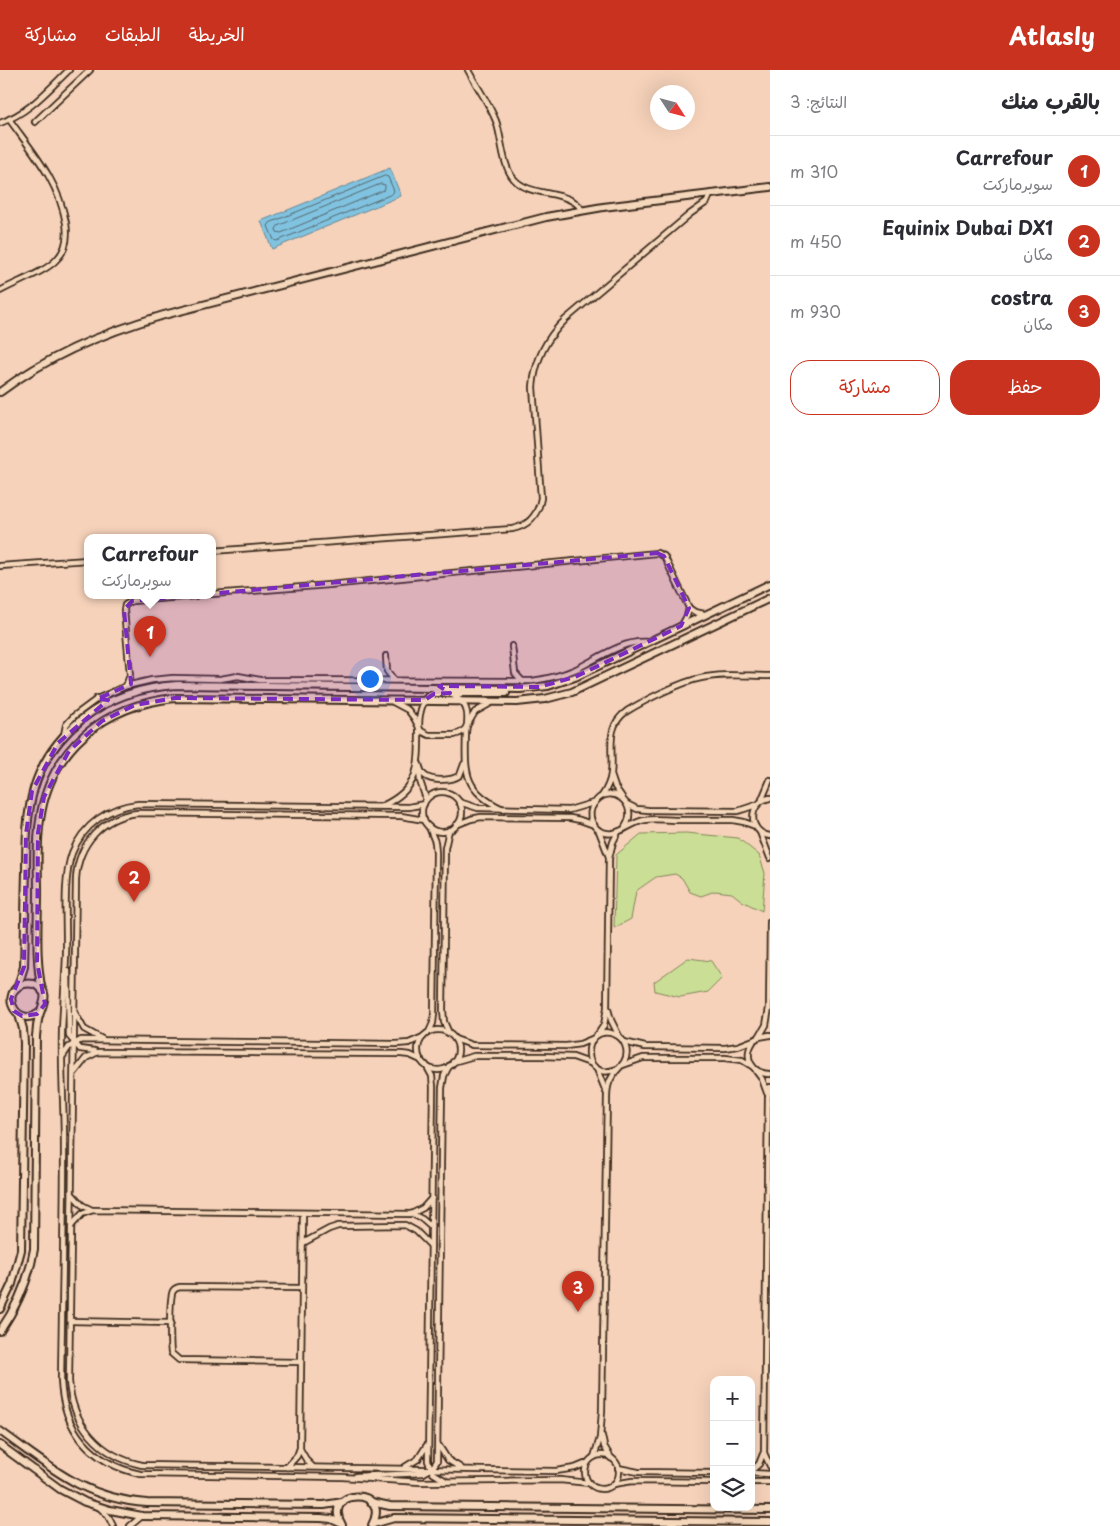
<!DOCTYPE html>
<html lang="ar">
<head>
<meta charset="utf-8">
<style>
	body { margin:0; font-family:"Playpen Sans","Playpen Sans Arabic",sans-serif; background:#f2f2f3; color:#2b2b33; direction:rtl }
	.controls { position:absolute; right:15px; bottom:15px; display:grid; overflow:hidden; border-radius:10px; box-shadow:0 5px 20px #0002 }
	.controls button { width:45px; height:45px; display:grid; place-items:center; padding:0; border:0; border-bottom:1px solid #e1e1e2; background:#fff; color:#2b2b33; font:25px sans-serif }
	.compass { position:absolute; left:650px; top:15px; width:45px; height:45px; border-radius:50%; background:#fff; box-shadow:0 5px 20px #0002; rotate:126deg }
	.you { position:absolute; left:369px; top:608px; width:18px; height:18px; margin:-12px; border:4px solid #fff; border-radius:50%; background:#1a73e8; box-shadow:0 0 0 8px #1a73e833 }
	.badge { display:grid; place-items:center; width:32px; height:32px; border-radius:50%; background:#c8321e; color:#fff; font-size:16px; font-weight:700 }
	.pin { position:absolute; translate:-50% -41px; filter:drop-shadow(0 1px 2px #0008) }
	.pin::after { content:''; position:absolute; top:26px; width:18px; height:15px; background:inherit; clip-path:polygon(0 0,100% 0,50% 100%) }
	.popup { position:absolute; left:84px; top:464px; width:132px; height:65px; box-sizing:border-box; display:grid; place-content:center; border-radius:10px; background:#fff; filter:drop-shadow(0 1px 4px #0005); font-size:16px; white-space:nowrap; color:#7c7c81 }
	.popup b { font-size:19px; color:#2b2b33 }
	.popup::after { content:''; position:absolute; left:50%; top:100%; margin-left:-10px; border:10px solid transparent; border-top-color:#fff }
	.list { margin:0; padding:0; list-style:none }
	h2 { display:flex; justify-content:space-between; align-items:center; height:65px; margin:0; padding:0 20px; font-size:21px }
	h2 small { font-size:16px; font-weight:400; color:#7c7c81 }
	.list li { display:grid; grid-template-columns:32px 1fr auto; gap:15px; align-items:center; box-sizing:border-box; height:70px; padding:0 20px; border-top:1px solid #e1e1e2 }
	.list b { display:block; font-size:19px; white-space:nowrap }
	.list p { margin:0; font-size:16px; white-space:nowrap; color:#7c7c81 }
	.list em { font-size:16px; font-style:normal; color:#7c7c81 }
	.actions { display:flex; gap:10px; padding:15px 20px }
	.actions a { flex:1; padding:11px 0; border:1px solid #c8321e; border-radius:20px; text-align:center; font-size:18px; color:#c8321e }
	.actions .main { background:#c8321e; color:#fff }
	.icon { flex:none; width:28px; height:28px; fill:none; stroke:currentColor; stroke-width:2; stroke-linecap:round; stroke-linejoin:round }
	.map { position:relative; flex:none; width:770px; height:1456px; overflow:hidden; direction:ltr }
	header { display:flex; align-items:center; gap:30px; box-sizing:border-box; height:70px; padding:0 25px; background:#c8321e; color:#fff }
	header strong { font-size:24px }
	nav { display:flex; gap:28px; margin-inline-start:auto; font-size:18px }
	main { display:flex }
	aside { flex:1; background:#fff }
	.map>svg:first-child { display:block }
	.green { fill:#cadf95; stroke:#82845a }
	.water { fill:#80c3e1; stroke:#648693 }
	.lines { fill:none; stroke-linecap:round; stroke-linejoin:round }
	.shore { stroke:#57676c; stroke-width:1 }
	.street-casing { stroke:#3b2a1e; stroke-width:8 }
	.secondary-casing { stroke:#3b2a1e; stroke-width:10 }
	.street { stroke:#f5d7bb; stroke-width:4.5 }
	.secondary { stroke:#f5d7bb; stroke-width:6 }
	.marked { fill:#7b2cbf; fill-opacity:0.2; stroke:#7b2cbf; stroke-width:4; stroke-dasharray:10 6; stroke-linejoin:round }
</style>
</head>
<body>
<header>
<strong>Atlasly</strong>
<nav><a>الخريطة</a><a>الطبقات</a><a>مشاركة</a></nav>
</header>
<main>
<aside>
<h2>بالقرب منك<small>النتائج: 3</small></h2>
<ul class="list">
<li><span class="badge">1</span><div><b>Carrefour</b><p>سوبرماركت</p></div><em>310 m</em></li>
<li><span class="badge">2</span><div><b>Equinix Dubai DX1</b><p>مكان</p></div><em>450 m</em></li>
<li><span class="badge">3</span><div><b>costra</b><p>مكان</p></div><em>930 m</em></li>
</ul>
<div class="actions"><a class="main">حفظ</a><a>مشاركة</a></div>
</aside>
<div class="map">
<svg width="770" height="1456" viewBox="0 0 770 1456">
	<rect width="100%" height="100%" fill="#f6d2ba"/>
	<filter id="ink" filterUnits="userSpaceOnUse"><feTurbulence type="fractalNoise" baseFrequency=".02" numOctaves="2"/><feDisplacementMap in="SourceGraphic" scale="10" xChannelSelector="R" yChannelSelector="G"/><feConvolveMatrix kernelMatrix="1 2 1 2 8 2 1 2 1" color-interpolation-filters="sRGB"/></filter>
	<g filter="url(#ink)">
		<!-- green -->
		<g class="green">
			<polygon points="686,763 738,768 759,785 765,803 762,841 742,831 732,823 715,821 701,826 690,822 682,808 675,804 656,807 636,821 631,849 614,858 616,785 641,764"/>
			<polygon points="688,888 711,891 722,908 708,922 680,927 655,921 654,912"/>
		</g>
		<!-- water -->
		<polygon class="water" points="390,98 401,126 272,179 261,151"/>
		<g class="lines">
			<!-- shore -->
			<g class="shore">
				<polygon points="385,106 388,107 394,121 392,124 277,171 274,170 268,156 270,153"/>
				<polygon points="381,114 385,115 385,118 384,120 281,163 277,162 276,159 278,156"/>
			</g>
			<defs>
				<g id="street">
					<path d="M468,0C477,17 489,33 496,51C502,67 502,96 514,109C530,128 570,119 582,140"/>
					<polyline points="35,52 90,0"/>
					<path d="M0,53C29,43 48,20 69,0"/>
					<path d="M0,221C16,212 46,202 57,189C67,179 68,166 66,153C58,110 34,84 9,49"/>
					<path d="M212,481L512,459C528,456 538,445 541,428L533,317C535,290 546,268 566,249L690,144L707,132L711,123"/>
					<polyline points="0,496 88,490"/>
					<polyline points="212,524 329,515 657,483 664,486 689,538 695,542 704,544"/>
					<polyline points="682,555 687,546 689,538"/>
					<polyline points="512,576 515,603 523,612"/>
					<polyline points="386,586 387,601 394,610"/>
					<polyline points="126,616 130,605 124,540 125,535 132,531 195,526"/>
					<path d="M450,623C456,627 464,632 466,639C469,646 467,655 466,662C465,702 463,721 503,739"/>
					<polyline points="393,632 408,640 414,648 421,661 429,665 454,665 460,663 465,659 475,642 491,633"/>
					<path d="M64,665L66,655L74,646L97,629L126,616L152,610L173,608L220,609L238,606L260,610L532,611C546,609 560,606 574,600C596,590 622,570 647,572"/>
					<path d="M419,694C420,698 421,702 424,705C432,712 452,711 460,705L464,694"/>
					<polyline points="419,699 420,711 425,726 425,731"/>
					<polyline points="611,705 615,717 622,727"/>
					<circle cx="442" cy="742" r="20"/>
					<path d="M602,726C606,720 610,712 611,704C614,681 604,657 627,641C645,630 681,612 701,608C723,603 747,606 770,606"/>
					<path d="M770,728C748,732 747,762 770,766"/>
					<polyline points="762,729 770,710"/>
					<polyline points="459,732 478,738 569,740 593,733"/>
					<path d="M424,734L409,737L138,734C108,737 83,755 72,783C62,811 67,855 66,885C65,910 63,936 62,961C61,999 64,1037 64,1075C64,1153 62,1231 61,1310C63,1360 91,1393 140,1404L342,1407L420,1412L560,1410L589,1413"/>
					<polyline points="627,734 637,739 648,740 738,741 756,735"/>
					<path d="M382,736C419,719 419,698 419,661C419,650 419,641 425,630"/>
					<path d="M424,750L401,746L137,743C102,747 78,774 76,809L69,1311C72,1354 99,1386 142,1395L556,1401L575,1398L587,1393"/>
					<polyline points="456,755 471,749 481,747 570,748 580,750 594,755"/>
					<polyline points="429,757 435,772 436,783 434,944 433,953 429,962"/>
					<path d="M625,757C641,733 608,711 594,734C586,745 593,761 606,763C619,766 631,752 645,750C655,748 665,750 675,750C694,750 713,750 733,750L744,752L755,756"/>
					<polyline points="599,761 609,787"/>
					<polyline points="760,762 770,788"/>
					<polyline points="68,901 69,966 80,979 95,981"/>
					<polyline points="608,939 611,950 619,966"/>
					<polyline points="75,943 84,959 102,969"/>
					<circle cx="438" cy="980" r="20"/>
					<polyline points="449,963 444,952 443,940 445,778 449,760"/>
					<polyline points="598,964 604,955 607,938 609,788 613,772 618,762"/>
					<polyline points="759,967 766,955 769,938 770,852"/>
					<polyline points="759,967 770,965"/>
					<polyline points="455,969 472,975 566,976 580,974 592,969"/>
					<polyline points="624,972 645,977 725,978 738,976 756,969"/>
					<path d="M753,972C743,987 752,1004 770,1004"/>
					<polyline points="63,986 69,977 81,970 396,974 409,973 423,967"/>
					<polyline points="453,992 474,986 541,986 573,987 590,993"/>
					<polyline points="426,995 432,1006 433,1017 428,1391 433,1403 446,1411"/>
					<polyline points="623,995 643,988 725,988 742,990 752,996"/>
					<polyline points="597,999 606,1022"/>
					<polyline points="756,1001 762,1009 767,1023"/>
					<polyline points="75,1002 86,988 98,982 401,984 410,985 421,990"/>
					<polyline points="770,1017 768,1027 764,1383 770,1396"/>
					<polyline points="73,1125 82,1135 92,1140"/>
					<polyline points="412,1144 422,1149 431,1157"/>
					<polyline points="72,1155 82,1144 93,1140 411,1144 423,1138 432,1128"/>
					<polyline points="303,1173 329,1159 338,1156 405,1155 416,1161 431,1176"/>
					<polyline points="70,1251 171,1253"/>
					<path d="M301,1292L179,1290L171,1283C170,1274 169,1228 173,1221C175,1218 176,1218 180,1217L302,1218"/>
					<polyline points="602,1366 604,1376 611,1388"/>
					<polyline points="439,1376 448,1390 461,1398"/>
					<polyline points="300,1379 307,1391 313,1397"/>
					<circle cx="602" cy="1402" r="17"/>
					<path d="M594,1387L600,1368L602,1341L607,1026C607,1019 608,1013 612,1007C615,1001 620,998 624,992C630,982 625,968 614,964C581,952 579,1014 617,999"/>
					<polyline points="287,1397 297,1386 300,1378 303,1143"/>
					<polyline points="405,1397 418,1389 427,1375"/>
					<polyline points="618,1398 638,1402 714,1403"/>
					<polyline points="751,1401 759,1394 763,1384"/>
					<polyline points="751,1403 770,1404"/>
					<polyline points="356,1406 424,1403 433,1397 437,1391 442,1018 444,1006 449,996"/>
					<polyline points="751,1412 770,1412"/>
					<polyline points="614,1414 632,1411 714,1412"/>
					<polyline points="100,1438 108,1446 113,1456"/>
					<polyline points="130,1456 142,1446"/>
				</g>
				<g id="secondary">
					<path d="M0,322C49,285 105,262 164,245L546,147L603,137L770,117"/>
					<polyline points="97,629 109,632"/>
					<polyline points="425,630 430,626 437,623 506,623"/>
					<path d="M18,916L24,897C25,865 25,834 26,802C26,739 29,692 82,649C110,627 142,617 177,615L520,619L548,616L575,607L770,514"/>
					<path d="M42,921C35,888 38,855 38,822C38,798 36,773 40,750C50,678 105,635 175,628L517,632L545,629L572,622L770,528"/>
					<polyline points="0,1239 12,1214 21,1180 24,973 23,959 19,945"/>
					<path d="M0,1261C18,1235 29,1210 34,1179L36,966C37,959 37,950 40,943C44,932 50,920 34,914C29,913 24,913 19,916C0,928 20,959 40,942"/>
					<path d="M0,1361C49,1396 84,1429 147,1433L324,1435L343,1432"/>
					<polyline points="0,1375 60,1419 85,1432 110,1440 142,1446 321,1448 331,1449 340,1453"/>
					<polyline points="371,1432 390,1436 770,1440"/>
					<polyline points="373,1454 394,1448 770,1452"/>
					<path d="M342,1455C320,1418 393,1416 372,1455"/>
				</g>
			</defs>
			<!-- street casing -->
			<use href="#street" class="street-casing"/>
			<!-- secondary casing -->
			<use href="#secondary" class="secondary-casing"/>
			<!-- street -->
			<use href="#street" class="street"/>
			<!-- secondary -->
			<use href="#secondary" class="secondary"/>
		</g>
	</g>
	<!-- marked area -->
	<path class="marked" d="M657,483L664,486L689,538L681,556L575,607L539,617L439,616L450,623L434,624L425,630L175,628L135,635L102,651L69,681L44,727L38,763L37,892L45,934L37,944L22,946L14,941L11,929L24,897L26,764L32,721L58,673L108,630L97,629L131,614L124,540L132,531Z"/>
</svg>
<div class="controls">
<button>+</button>
<button>−</button>
<button><svg class="icon" aria-label="layers" viewBox="0 0 24 24"><path d="M12 4l9 5-9 5-9-5zM3 14l9 5 9-5"/></svg></button>
</div>
<svg class="compass" viewBox="-18 -18 36 36"><path d="M0-13l5 13h-10z" fill="#e53935"/><path d="M0 13l5-13h-10z" fill="#7c7c81"/></svg>
<div class="you"></div>
<div class="pin badge" style="left:150px;top:587px">1</div>
<div class="popup"><b>Carrefour</b>سوبرماركت</div>
<div class="pin badge" style="left:134px;top:832px">2</div>
<div class="pin badge" style="left:578px;top:1242px">3</div>
</div>
</main>
</body>
</html>
